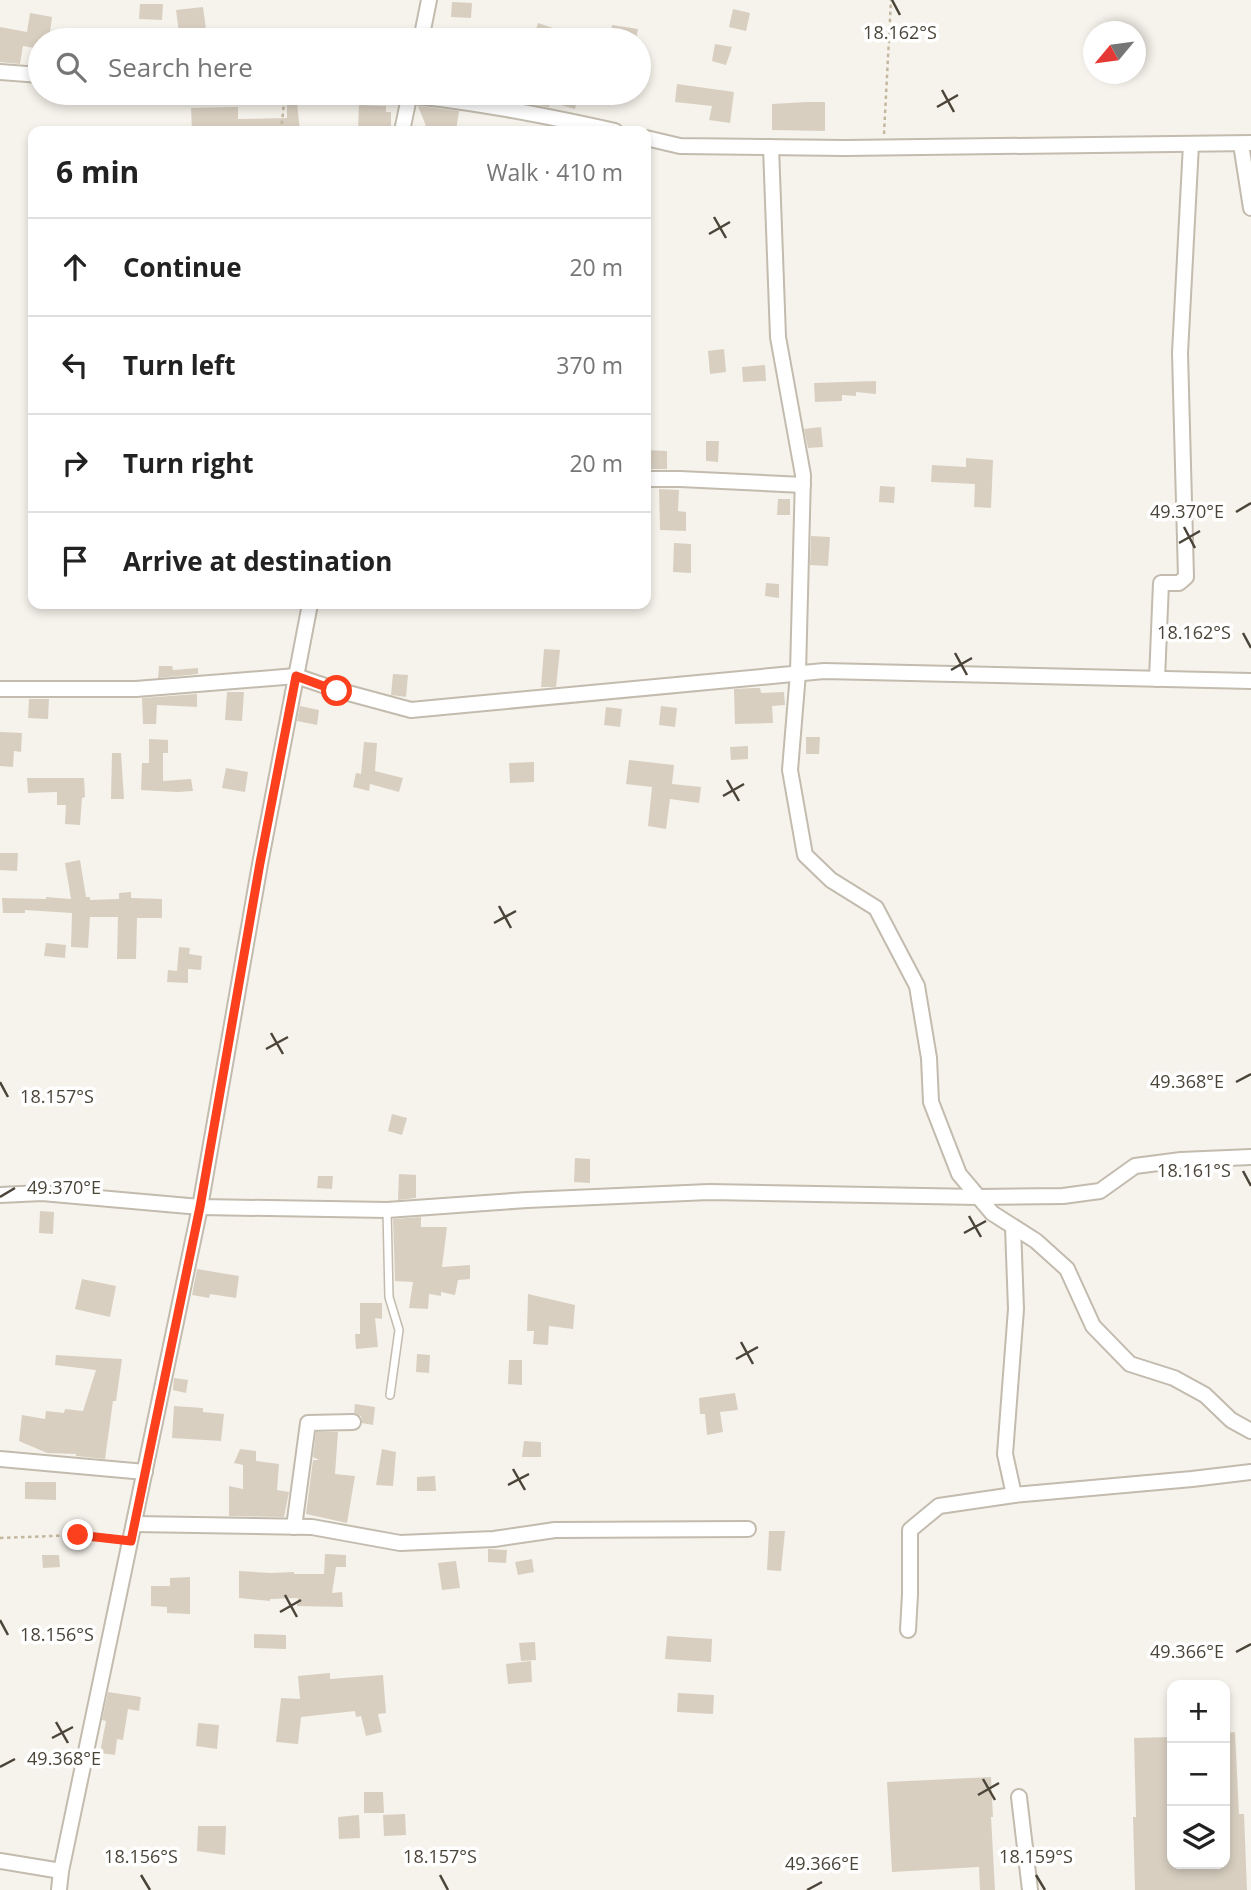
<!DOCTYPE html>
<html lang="en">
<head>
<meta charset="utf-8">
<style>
	body { margin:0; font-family:"Open Sans",sans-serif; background:#f2f2f2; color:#222 }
	.controls { position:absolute; right:21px; bottom:21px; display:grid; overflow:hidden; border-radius:14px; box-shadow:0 4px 10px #0003 }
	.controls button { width:63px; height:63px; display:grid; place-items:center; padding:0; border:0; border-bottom:2px solid #e0e0e0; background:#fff; color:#222; font:35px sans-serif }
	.compass { position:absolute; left:1083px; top:21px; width:63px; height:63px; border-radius:50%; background:#fff; box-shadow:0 4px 10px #0003; rotate:241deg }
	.stop { position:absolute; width:21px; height:21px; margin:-16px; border:5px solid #fc3f1d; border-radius:50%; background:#fff }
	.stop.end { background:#fc3f1d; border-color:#fff; box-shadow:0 2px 7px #0008 }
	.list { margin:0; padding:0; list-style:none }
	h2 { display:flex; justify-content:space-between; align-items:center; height:91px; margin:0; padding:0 28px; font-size:30px }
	h2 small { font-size:23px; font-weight:400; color:#767676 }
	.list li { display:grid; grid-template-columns:46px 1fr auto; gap:21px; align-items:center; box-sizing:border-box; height:98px; padding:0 28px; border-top:2px solid #e0e0e0 }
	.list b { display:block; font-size:26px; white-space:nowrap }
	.list em { font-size:23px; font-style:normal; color:#767676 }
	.icon { flex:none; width:38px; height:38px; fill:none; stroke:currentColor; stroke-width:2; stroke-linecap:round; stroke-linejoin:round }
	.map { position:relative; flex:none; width:1251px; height:1890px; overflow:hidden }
	.search { position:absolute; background:#fff; box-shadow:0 4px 10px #0003; left:28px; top:28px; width:623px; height:77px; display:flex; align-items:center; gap:18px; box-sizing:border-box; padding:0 24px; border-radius:38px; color:#767676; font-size:26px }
	.panel { position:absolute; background:#fff; box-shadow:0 4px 10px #0003; left:28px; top:126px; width:623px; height:483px; border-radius:14px }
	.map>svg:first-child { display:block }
	.building { fill:#d8cfc1 }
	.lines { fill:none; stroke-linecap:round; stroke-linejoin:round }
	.lane-casing { stroke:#c2bbae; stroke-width:10 }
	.street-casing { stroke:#c2bbae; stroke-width:18 }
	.path { stroke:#c4b79f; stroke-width:2.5; stroke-dasharray:3.5 3.5; stroke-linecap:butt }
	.lane { stroke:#fff; stroke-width:7 }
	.street { stroke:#fff; stroke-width:14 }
	.route { stroke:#fc3f1d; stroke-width:9 }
	.ticks { fill:none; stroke:#4b4439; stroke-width:2.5 }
	.ticks-label { font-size:18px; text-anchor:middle; fill:#4b4439; stroke:#fff; stroke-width:7; stroke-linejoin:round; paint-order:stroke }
</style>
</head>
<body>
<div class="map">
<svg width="1251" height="1890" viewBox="0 0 1251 1890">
	<rect width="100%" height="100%" fill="#f6f3ec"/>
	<!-- building -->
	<g class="building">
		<polygon points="452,2 472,3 471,18 451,17"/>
		<polygon points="140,4 163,4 162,20 139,19"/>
		<polygon points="203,7 206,29 198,29 201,40 180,40 176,10"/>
		<polygon points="733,9 750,13 746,31 729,27"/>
		<polygon points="30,13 52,17 49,40 40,40 40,49 23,46 20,64 0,62 0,27 27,32"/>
		<polygon points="538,23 556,29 552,40 540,40 533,38"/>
		<polygon points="612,25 638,29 636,40 610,40"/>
		<polygon points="715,44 732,47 726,65 712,61"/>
		<polygon points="677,84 734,92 730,123 709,120 712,106 675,102"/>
		<polygon points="287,93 296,93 300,131 192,131 191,108 238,107 238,119 287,118"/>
		<polygon points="526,93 566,93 578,96 575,109 550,102 549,107 524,103"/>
		<polygon points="806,102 825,102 825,131 772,130 772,104"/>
		<polygon points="359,105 386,106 386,112 391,112 391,129 358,128"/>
		<polygon points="418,106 459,111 456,131 428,131"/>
		<polygon points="724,349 726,372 710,374 708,351"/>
		<polygon points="765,365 766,381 743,382 742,367"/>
		<polygon points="876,381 876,394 856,392 856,396 842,395 842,401 815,402 814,383"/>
		<polygon points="821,427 823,447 808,448 804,429"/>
		<polygon points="706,441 719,441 718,462 706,461"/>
		<polygon points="646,450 667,451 667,469 646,469"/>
		<polygon points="966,458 993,460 991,508 974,507 975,484 931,482 932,465 966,467"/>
		<polygon points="880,486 895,487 894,503 879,502"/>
		<polygon points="659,489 679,490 678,511 686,512 686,531 660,530"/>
		<polygon points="778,499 790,499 790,515 777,515"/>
		<polygon points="811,536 830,537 828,566 810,565"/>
		<polygon points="674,543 691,544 691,573 673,572"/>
		<polygon points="766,583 779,584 779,598 765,596"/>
		<polygon points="544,649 560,650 556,687 541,687"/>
		<polygon points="159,666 172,666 173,670 198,668 198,674 158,678"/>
		<polygon points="393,674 408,675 406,697 391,695"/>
		<polygon points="753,688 760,688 761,693 784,692 785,705 772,706 773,723 735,724 734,689"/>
		<polygon points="227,692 244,692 242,721 225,720"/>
		<polygon points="197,694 197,707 157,705 156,724 143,724 142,698"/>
		<polygon points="29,699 49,699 48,719 28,718"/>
		<polygon points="300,706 319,710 317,725 297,721"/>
		<polygon points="661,706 677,708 675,727 659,725"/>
		<polygon points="606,707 622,709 620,727 604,725"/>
		<polygon points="0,732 22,733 21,752 14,751 13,767 0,766"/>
		<polygon points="806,737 820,737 819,754 806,754"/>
		<polygon points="149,739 168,740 168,753 163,753 163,781 191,779 193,791 177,792 141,790 142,763 149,763"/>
		<polygon points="364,742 377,743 375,771 403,778 399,792 370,784 369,791 353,787 356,773 361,774"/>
		<polygon points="748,746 748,759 731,760 730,747"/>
		<polygon points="112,753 121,753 124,799 111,799"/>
		<polygon points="629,760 674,765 672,784 701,787 699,803 670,799 666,829 648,826 652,787 626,784"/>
		<polygon points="534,762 534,782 510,783 509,763"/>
		<polygon points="226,768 248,772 245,792 222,788"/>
		<polygon points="27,778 84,778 85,797 82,798 80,825 65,824 66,805 57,805 57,792 28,793"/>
		<polygon points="0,853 18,853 17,871 0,870"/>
		<polygon points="80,860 86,897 90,897 90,900 119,899 119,893 131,892 131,898 162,899 162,918 137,918 136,959 117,959 118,917 90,917 88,948 71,947 72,913 25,910 25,913 3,913 2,898 46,899 46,897 71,899 65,863"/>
		<polygon points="46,943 66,945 65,958 44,956"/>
		<polygon points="179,947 190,948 189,954 202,956 201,970 188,969 188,983 167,982 168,970 177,971"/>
		<polygon points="392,1114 407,1118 402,1135 388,1131"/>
		<polygon points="575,1158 590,1159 590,1183 574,1182"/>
		<polygon points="399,1174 416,1175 416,1198 398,1200"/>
		<polygon points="318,1176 333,1176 332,1189 317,1188"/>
		<polygon points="40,1211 54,1212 53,1234 39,1233"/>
		<polygon points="421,1217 421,1227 447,1227 442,1267 470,1265 470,1279 458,1280 455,1295 441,1292 441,1296 429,1294 428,1309 409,1308 413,1282 395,1281 393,1219"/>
		<polygon points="197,1269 239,1276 236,1298 210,1294 209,1298 192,1295"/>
		<polygon points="82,1279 116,1286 110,1317 75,1309"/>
		<polygon points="528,1294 575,1305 573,1329 549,1326 548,1345 533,1344 534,1331 527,1331"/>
		<polygon points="360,1303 382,1303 382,1319 375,1318 378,1347 356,1349 355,1334 360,1334"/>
		<polygon points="417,1354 430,1355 429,1373 416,1372"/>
		<polygon points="56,1355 122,1359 116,1401 113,1401 105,1459 76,1456 76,1454 47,1453 19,1441 22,1415 45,1419 46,1411 64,1413 65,1409 83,1411 96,1370 55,1365"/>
		<polygon points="509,1360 522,1360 522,1385 508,1384"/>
		<polygon points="174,1378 188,1380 186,1393 173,1390"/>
		<polygon points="735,1393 738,1410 720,1412 723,1432 707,1435 705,1414 700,1414 699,1398"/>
		<polygon points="355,1404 375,1407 373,1425 362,1423 361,1416 354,1413"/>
		<polygon points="174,1406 203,1408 203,1412 224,1414 221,1441 172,1438"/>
		<polygon points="316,1432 338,1432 335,1474 355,1476 347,1523 306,1514 313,1460 319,1460 313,1457"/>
		<polygon points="524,1441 541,1442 541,1457 522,1457"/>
		<polygon points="240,1449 256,1451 256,1461 279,1464 277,1490 289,1492 284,1517 229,1516 229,1486 243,1489 243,1465 234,1463"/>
		<polygon points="382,1449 396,1452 393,1486 376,1485"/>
		<polygon points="435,1476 436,1491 417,1491 417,1477"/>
		<polygon points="25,1482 56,1482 56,1500 25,1499"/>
		<polygon points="769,1531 785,1531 781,1571 767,1570"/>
		<polygon points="488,1549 507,1550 506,1563 488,1562"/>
		<polygon points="325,1554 346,1555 346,1567 336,1567 332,1593 342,1592 343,1607 297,1606 298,1598 270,1599 270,1601 239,1598 239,1571 271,1573 294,1572 294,1574 324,1574"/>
		<polygon points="42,1555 59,1555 60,1567 43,1568"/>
		<polygon points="532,1559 534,1572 518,1575 515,1562"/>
		<polygon points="456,1561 460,1588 442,1590 438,1563"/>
		<polygon points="190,1577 190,1614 167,1613 167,1607 151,1606 151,1586 170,1586 170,1578"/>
		<polygon points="254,1634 286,1635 286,1649 254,1648"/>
		<polygon points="667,1636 712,1639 711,1662 665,1659"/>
		<polygon points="535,1642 536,1660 521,1661 519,1643"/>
		<polygon points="531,1661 532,1682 508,1684 506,1664"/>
		<polygon points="330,1673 330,1679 383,1675 386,1713 378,1714 382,1732 366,1736 361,1716 356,1717 355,1711 301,1717 298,1744 276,1742 281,1698 300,1699 298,1676"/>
		<polygon points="108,1692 141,1697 139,1711 128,1709 123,1740 117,1739 115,1755 100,1753 106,1721 102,1720"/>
		<polygon points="678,1693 714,1695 713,1714 677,1712"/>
		<polygon points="198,1723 219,1725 217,1749 196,1746"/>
		<polygon points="1235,1732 1239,1814 1244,1814 1247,1890 1135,1890 1133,1817 1136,1817 1134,1738 1172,1737 1172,1864 1225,1864 1225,1733"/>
		<polygon points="991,1777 993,1817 991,1817 995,1890 980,1890 979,1867 892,1872 887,1782"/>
		<polygon points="364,1792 383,1792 384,1813 364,1813"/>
		<polygon points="405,1814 406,1835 384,1836 383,1815"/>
		<polygon points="359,1815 360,1838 339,1839 338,1817"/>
		<polygon points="198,1826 226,1826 225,1855 197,1851"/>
	</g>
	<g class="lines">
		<defs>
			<polyline id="lane" points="387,1210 389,1297 399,1330 390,1395"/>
			<g id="street">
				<polyline points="421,40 429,0"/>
				<polyline points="0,72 40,75"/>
				<path d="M382,93C461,99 538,114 615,131"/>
				<polyline points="402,131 410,93"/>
				<polyline points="646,138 680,146 845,148 1251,143"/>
				<polyline points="1241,144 1251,208"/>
				<polyline points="771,147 778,337 803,475 798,673 790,770 805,855 831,880 876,908 917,986 929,1058 931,1102 959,1174 992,1213 1036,1241 1067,1269 1093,1326 1130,1364 1174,1378 1205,1395 1231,1420 1251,1431"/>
				<polyline points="646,479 680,479 803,485"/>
				<polyline points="1157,679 1161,583 1179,583 1186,577 1180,353 1191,144"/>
				<polyline points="0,689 136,689 296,676 337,690 411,710 824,671 1251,681"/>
				<polyline points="0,1195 42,1193 200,1207 387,1210 527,1200 709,1192 978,1197 1063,1196 1100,1191 1135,1166 1181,1160 1251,1157"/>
				<polyline points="1013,1227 1016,1309 1005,1454 1014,1495"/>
				<polyline points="0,1459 145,1472"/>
				<polyline points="134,1524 312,1527 400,1543 494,1539 555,1530 748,1529"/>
				<polyline points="294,1527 308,1423 353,1422"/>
				<polyline points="908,1630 910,1594 910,1530 939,1506 1014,1495 1192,1479 1251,1472"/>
				<polyline points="1019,1797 1030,1890"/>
				<polyline points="0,1861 61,1871"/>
				<polyline points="59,1890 61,1871 200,1207 260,864 310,604"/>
			</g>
		</defs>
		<!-- lane casing -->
		<use href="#lane" class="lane-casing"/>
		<!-- street casing -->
		<use href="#street" class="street-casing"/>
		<!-- path -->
		<g class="path">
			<polyline points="281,131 285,93"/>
			<polyline points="884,134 891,0"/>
			<polyline points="0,1538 78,1535 117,1539"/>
		</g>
		<!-- lane -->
		<use href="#lane" class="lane"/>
		<!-- street -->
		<use href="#street" class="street"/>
	</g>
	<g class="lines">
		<!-- route -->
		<polyline class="route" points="78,1535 131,1541 200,1207 260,863 296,676 337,691"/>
	</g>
	<!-- ticks -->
	<path class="ticks" d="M892,0L900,15M942,90L954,112M937,107L958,95M714,217L726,238M709,234L730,222M1236,512L1251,503M1184,527L1195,548M1179,543L1200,531M1243,633L1251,648M955,653L967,675M951,670L972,658M727,780L739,801M723,796L744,784M499,906L511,928M494,923L516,911M271,1033L283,1054M266,1049L288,1037M0,1082L8,1097M1236,1082L1251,1074M1243,1171L1251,1186M0,1197L15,1188M969,1216L981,1237M964,1233L986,1221M741,1342L753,1364M736,1359L758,1347M513,1469L525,1490M508,1485L529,1474M285,1595L297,1617M280,1612L301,1600M0,1620L8,1635M1236,1652L1251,1644M56,1722L68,1743M52,1738L73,1727M0,1767L15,1759M983,1779L995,1800M978,1795L999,1783M141,1875L150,1890M440,1875L448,1890M1036,1875L1045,1890M807,1890L822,1882"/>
	<g class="ticks-label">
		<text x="900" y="39">18.162°S</text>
		<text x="1187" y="518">49.370°E</text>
		<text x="1194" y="639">18.162°S</text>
		<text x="1187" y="1088">49.368°E</text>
		<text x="57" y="1103">18.157°S</text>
		<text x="1194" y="1177">18.161°S</text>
		<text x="64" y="1194">49.370°E</text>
		<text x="57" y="1641">18.156°S</text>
		<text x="1187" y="1658">49.366°E</text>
		<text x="64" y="1765">49.368°E</text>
		<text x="141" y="1863">18.156°S</text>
		<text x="440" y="1863">18.157°S</text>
		<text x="1036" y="1863">18.159°S</text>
		<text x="822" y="1870">49.366°E</text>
	</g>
</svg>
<div class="controls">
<button>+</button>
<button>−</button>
<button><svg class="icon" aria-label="layers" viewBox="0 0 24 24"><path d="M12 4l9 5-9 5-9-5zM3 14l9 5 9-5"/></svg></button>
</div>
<svg class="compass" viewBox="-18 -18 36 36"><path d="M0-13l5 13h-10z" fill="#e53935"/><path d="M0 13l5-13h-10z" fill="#767676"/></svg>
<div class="stop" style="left:337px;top:691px"></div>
<div class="stop end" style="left:78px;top:1535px"></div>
<div class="search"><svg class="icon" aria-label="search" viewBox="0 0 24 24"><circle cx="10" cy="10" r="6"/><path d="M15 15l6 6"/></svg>Search here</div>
<section class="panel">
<h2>6 min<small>Walk · 410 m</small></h2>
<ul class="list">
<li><svg class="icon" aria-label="ahead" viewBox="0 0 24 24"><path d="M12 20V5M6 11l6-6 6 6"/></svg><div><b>Continue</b></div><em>20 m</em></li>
<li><svg class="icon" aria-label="left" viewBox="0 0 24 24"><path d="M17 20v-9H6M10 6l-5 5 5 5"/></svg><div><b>Turn left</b></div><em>370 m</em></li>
<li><svg class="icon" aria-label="right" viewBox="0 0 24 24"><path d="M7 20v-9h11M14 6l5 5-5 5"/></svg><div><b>Turn right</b></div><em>20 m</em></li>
<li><svg class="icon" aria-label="arrive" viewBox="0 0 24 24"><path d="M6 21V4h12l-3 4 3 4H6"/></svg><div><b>Arrive at destination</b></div></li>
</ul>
</section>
</div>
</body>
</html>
